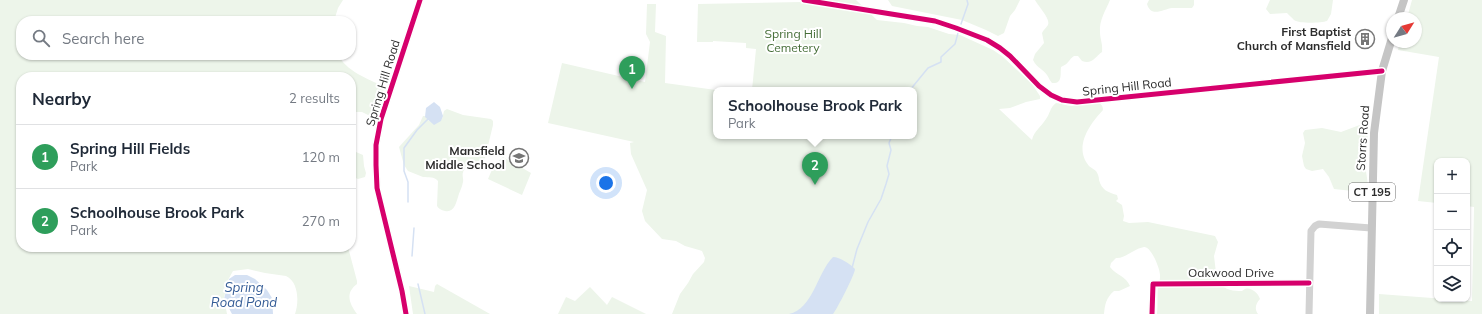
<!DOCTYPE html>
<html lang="en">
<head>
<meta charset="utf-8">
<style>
	body { margin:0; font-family:Mulish,sans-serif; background:#f2f2f3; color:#1f2937 }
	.controls { position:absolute; right:12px; bottom:12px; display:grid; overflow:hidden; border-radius:8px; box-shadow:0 1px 3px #0004 }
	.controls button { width:36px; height:36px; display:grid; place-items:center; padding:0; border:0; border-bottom:1px solid #e0e1e3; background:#fff; color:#1f2937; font:20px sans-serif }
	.compass { position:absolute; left:1386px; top:12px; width:36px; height:36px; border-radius:50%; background:#fff; box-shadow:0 1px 3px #0004; rotate:53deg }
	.you { position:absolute; left:606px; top:183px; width:14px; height:14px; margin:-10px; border:3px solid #fff; border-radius:50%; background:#1a73e8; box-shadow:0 0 0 6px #1a73e833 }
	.badge { display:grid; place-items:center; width:26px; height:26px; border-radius:50%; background:#0f766e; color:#fff; font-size:13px; font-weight:700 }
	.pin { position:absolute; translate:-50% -33px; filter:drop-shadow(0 1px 2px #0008) }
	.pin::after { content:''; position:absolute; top:21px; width:14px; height:12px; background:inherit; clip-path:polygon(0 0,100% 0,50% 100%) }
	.popup { position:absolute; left:713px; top:87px; width:204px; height:52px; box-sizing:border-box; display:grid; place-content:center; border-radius:8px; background:#fff; filter:drop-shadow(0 1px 3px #0005); font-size:13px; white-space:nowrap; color:#747a83 }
	.popup b { font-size:15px; color:#1f2937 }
	.popup::after { content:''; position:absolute; left:50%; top:100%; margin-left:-8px; border:8px solid transparent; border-top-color:#fff }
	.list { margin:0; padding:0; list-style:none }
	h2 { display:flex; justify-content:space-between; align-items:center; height:52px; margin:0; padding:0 16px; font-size:17px }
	h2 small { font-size:13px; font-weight:400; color:#747a83 }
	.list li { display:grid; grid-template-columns:26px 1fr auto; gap:12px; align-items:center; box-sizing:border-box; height:64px; padding:0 16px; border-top:1px solid #e0e1e3 }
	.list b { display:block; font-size:15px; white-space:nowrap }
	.list p { margin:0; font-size:13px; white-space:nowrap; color:#747a83 }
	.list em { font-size:13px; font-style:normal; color:#747a83 }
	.icon { flex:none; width:22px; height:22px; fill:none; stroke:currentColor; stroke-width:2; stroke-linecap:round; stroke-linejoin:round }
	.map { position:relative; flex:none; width:1482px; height:314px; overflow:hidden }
	.search { position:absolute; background:#fff; box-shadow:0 1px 3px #0004; left:16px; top:16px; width:340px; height:44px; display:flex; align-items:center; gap:10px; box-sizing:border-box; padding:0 14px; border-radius:16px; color:#747a83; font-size:15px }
	.panel { position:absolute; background:#fff; box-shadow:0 1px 3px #0004; left:16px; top:72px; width:340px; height:180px; border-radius:16px }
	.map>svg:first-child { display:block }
	.green { fill:#edf5ea }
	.water { fill:#d5e1f3 }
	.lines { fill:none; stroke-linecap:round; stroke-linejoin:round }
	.stream { stroke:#d5e1f3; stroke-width:1.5 }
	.minor { stroke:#d2d2d2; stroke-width:7 }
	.major { stroke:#c5c5c5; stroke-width:8 }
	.cycleway-casing { stroke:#fff; stroke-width:8 }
	.cycleway { stroke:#d6006c; stroke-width:5 }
	.labels { text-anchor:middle; stroke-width:4; stroke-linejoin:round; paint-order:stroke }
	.shield { fill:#fff; stroke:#6c6c6c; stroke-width:1 }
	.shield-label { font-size:11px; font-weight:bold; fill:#2d2d2d }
	.poi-label { font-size:12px; font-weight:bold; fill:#2d2d2d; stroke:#fff; text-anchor:end }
	.park-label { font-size:12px; fill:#456d37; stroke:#fff }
	.street-label { font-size:12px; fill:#2d2d2d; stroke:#fff }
	.water-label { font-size:13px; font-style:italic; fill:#345c96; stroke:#fff }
</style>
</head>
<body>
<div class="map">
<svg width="1482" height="314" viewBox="0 0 1482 314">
	<rect width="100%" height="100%" fill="#fff"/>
	<!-- green -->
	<g class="green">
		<path d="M0,0H343L338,8L334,21H21V55H339C344,70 370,80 383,86L384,89L374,112L368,115L362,112H351V77H21V247H348L357,281V284C345,293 349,303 357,314H295C299,303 299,282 286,276L265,273L248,269L233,271L228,280L224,298L227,314H0Z"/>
		<path d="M801,0H856L877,20L904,23L917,26L928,27L949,34L960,35L993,50L1002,56L1032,84L1040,96V99L1026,102L1010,108L999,109L1032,140C1034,131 1041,127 1046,119C1050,114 1050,107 1056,103C1061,103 1066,106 1072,106C1080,106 1103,96 1103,110C1090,124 1073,147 1089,166C1091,168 1094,169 1096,171C1098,174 1099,177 1099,180C1102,190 1107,192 1117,195L1118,199L1116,201L1122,205L1124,216L1123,221L1129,223L1148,222L1215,236L1218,242L1214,256L1217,281C1222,288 1231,291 1239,291C1244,291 1241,291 1245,289C1251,287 1258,293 1260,299C1256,303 1254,309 1258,314H1157C1158,305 1157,295 1158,286C1159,283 1160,280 1160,277C1161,270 1151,246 1144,247C1133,249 1125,259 1116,258L1111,263L1110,267C1116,275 1126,276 1130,286L1119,291H1114C1106,298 1105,304 1104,314H672L680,294L688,283L693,274L704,262L705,258L702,251L699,250L685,246L676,241L662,239L645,221L642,211L647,190L631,154L630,143L634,142L548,123L562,63L645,82L650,42L646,34L647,4H656L655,32L666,36L665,83L716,90V136H914V90H752L756,49L746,48V43L713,41V42H697L698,4L802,2Z"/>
		<polygon points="888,0 1020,0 1015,10 1010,16 1004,33 998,36 986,30 962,20 892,6"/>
		<path d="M1035,0H1110C1106,10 1099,20 1100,32C1100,39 1103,44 1102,52C1095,57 1092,65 1082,61L1078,56H1074C1068,60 1070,63 1061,67C1060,74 1063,84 1052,83C1050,81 1049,78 1047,75C1043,69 1037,68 1033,60L1035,54L1044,43L1042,33C1044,29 1046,28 1048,25C1051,19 1038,6 1035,0Z"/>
		<path d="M1149,0H1194V5L1192,8C1186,8 1179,8 1172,8C1164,9 1151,18 1147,4Z"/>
		<path d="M1270,0H1333L1331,14L1327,21C1321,23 1300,24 1294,20C1292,18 1289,15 1287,13L1270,14L1266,9Z"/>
		<polygon points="1412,0 1482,0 1482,314 1379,314 1379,294 1472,301 1474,207 1467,206 1467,161 1437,161 1437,203 1418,201 1439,57 1398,50 1400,42 1416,42 1416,18 1407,18"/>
		<path d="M447,109L463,115L491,119L493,121V125L485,158C478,164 470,160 464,170C461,175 464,178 463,182C462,188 459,192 458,197C456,203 454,213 445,211C441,210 439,209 437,206L438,181C434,176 429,178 423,177C418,175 413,173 408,171L404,165L399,147L419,125L423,116H425L429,121L434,122L442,119L444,111Z"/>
		<polygon points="1365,123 1368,127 1366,171 1368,185 1361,193 1353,191 1334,189 1329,177 1323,169 1312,171 1306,169 1304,166 1302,156 1305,143 1303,133 1305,130 1322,128 1341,132"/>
		<polygon points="351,152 356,152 363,155 364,166 366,173 365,177 358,179 351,176"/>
		<polygon points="503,157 531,173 522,195 488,179 494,165"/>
		<polygon points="437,284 490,314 413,314 409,286 434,292 435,286"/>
		<polygon points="590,287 607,305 612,297 646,314 558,314 566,297 575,301"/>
	</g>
	<!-- water -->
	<g class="water">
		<polygon points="434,102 440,107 443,116 441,121 434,125 425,117 426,108"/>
		<path d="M833,257C840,257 850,264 855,269C855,274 837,309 833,314H789C813,309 817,273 833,257Z"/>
		<polygon points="235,275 247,275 255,279 267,290 272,298 273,314 232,314 224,299 229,279"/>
	</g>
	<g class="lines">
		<!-- stream -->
		<g class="stream">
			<polyline points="961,24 968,4 967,0"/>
			<polyline points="910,90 928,68 941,62 941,57 955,44 958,33"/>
			<polyline points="408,202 408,182 404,171 404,148 417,130 428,119"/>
			<polyline points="412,256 414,228"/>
			<polyline points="852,268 857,249 868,222 881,199 886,184 889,174 887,166 891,150 889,143 892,136"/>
			<polyline points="418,284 425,314"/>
		</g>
		<!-- minor -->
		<g class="minor">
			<polyline points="804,0 935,21 956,28 987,40 1000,48 1010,56 1039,86 1051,95 1062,100 1077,102 1382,71"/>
			<polyline points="406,314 402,291 377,188 376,165 376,145 381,119 420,0"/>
			<polyline points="1152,314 1153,284 1309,283"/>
			<polyline points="1309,314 1311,231 1315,226 1319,224 1371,228"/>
		</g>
		<!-- major -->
		<g class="major">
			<polyline points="1398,18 1404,0"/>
			<polyline points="1370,314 1374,133 1382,71 1392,38"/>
		</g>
		<defs>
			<g id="cycleway">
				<polyline points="804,0 935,21 956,28 987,40 1000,48 1010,56 1039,86 1051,95 1062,100 1077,102 1382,71"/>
				<polyline points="406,314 402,291 377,188 376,165 376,145 381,119 420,0"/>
				<polyline points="1152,314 1153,284 1309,283"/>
			</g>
		</defs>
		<!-- cycleway casing -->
		<use href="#cycleway" class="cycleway-casing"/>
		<!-- cycleway -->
		<use href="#cycleway" class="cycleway"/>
	</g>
	<!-- icons -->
	<defs>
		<symbol id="building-ring" viewBox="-11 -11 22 22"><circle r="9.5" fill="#fff" stroke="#767676" stroke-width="1.5"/><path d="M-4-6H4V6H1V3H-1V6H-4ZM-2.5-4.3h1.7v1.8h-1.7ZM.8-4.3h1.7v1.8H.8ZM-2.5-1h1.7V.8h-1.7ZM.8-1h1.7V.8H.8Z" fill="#767676"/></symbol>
		<symbol id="school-ring" viewBox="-11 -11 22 22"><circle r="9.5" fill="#fff" stroke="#767676" stroke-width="1.5"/><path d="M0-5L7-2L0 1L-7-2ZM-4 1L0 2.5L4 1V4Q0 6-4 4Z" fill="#767676"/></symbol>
	</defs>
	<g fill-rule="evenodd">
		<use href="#building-ring" x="1354" y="28" width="22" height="22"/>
		<use href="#school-ring" x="508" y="147" width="22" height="22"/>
	</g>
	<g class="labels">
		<!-- shield labels -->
		<rect class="shield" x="1349" y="183" width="46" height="18" rx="3"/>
		<g class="shield-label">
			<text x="1372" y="196">CT 195</text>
		</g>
		<!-- poi labels -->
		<g class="poi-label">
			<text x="1351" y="36">First Baptist<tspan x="1351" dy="14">Church of Mansfield</tspan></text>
			<text x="505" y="155">Mansfield<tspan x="505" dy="14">Middle School</tspan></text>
		</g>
		<!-- park labels -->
		<g class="park-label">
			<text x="793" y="38">Spring Hill<tspan x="793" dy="14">Cemetery</tspan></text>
		</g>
		<!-- street labels -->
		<g class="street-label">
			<text transform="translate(383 83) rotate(-73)" y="4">Spring Hill Road</text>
			<text transform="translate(1127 87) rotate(-6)" y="4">Spring Hill Road</text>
			<text transform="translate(1363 138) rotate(-86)" y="4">Storrs Road</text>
			<text x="1231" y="277">Oakwood Drive</text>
		</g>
		<!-- water labels -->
		<g class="water-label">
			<text x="244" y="292">Spring<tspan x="244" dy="15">Road Pond</tspan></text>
		</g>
	</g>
</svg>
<div class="controls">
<button>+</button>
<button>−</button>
<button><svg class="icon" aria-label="locate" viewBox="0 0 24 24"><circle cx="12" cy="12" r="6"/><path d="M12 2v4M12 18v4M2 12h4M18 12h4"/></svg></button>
<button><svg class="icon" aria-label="layers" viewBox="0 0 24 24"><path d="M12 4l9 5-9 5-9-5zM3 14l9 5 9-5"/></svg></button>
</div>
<svg class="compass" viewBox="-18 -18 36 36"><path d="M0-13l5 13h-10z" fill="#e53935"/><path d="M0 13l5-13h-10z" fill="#747a83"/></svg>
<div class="you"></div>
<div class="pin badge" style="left:632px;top:89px;background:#2e9e5b">1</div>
<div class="pin badge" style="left:815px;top:185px;background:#2e9e5b">2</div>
<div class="popup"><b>Schoolhouse Brook Park</b>Park</div>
<div class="search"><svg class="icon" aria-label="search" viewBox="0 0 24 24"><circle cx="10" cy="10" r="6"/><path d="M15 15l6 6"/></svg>Search here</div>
<section class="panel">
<h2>Nearby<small>2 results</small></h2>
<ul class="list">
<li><span class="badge" style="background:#2e9e5b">1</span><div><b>Spring Hill Fields</b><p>Park</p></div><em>120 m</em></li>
<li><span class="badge" style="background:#2e9e5b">2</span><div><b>Schoolhouse Brook Park</b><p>Park</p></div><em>270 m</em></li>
</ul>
</section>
</div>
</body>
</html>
